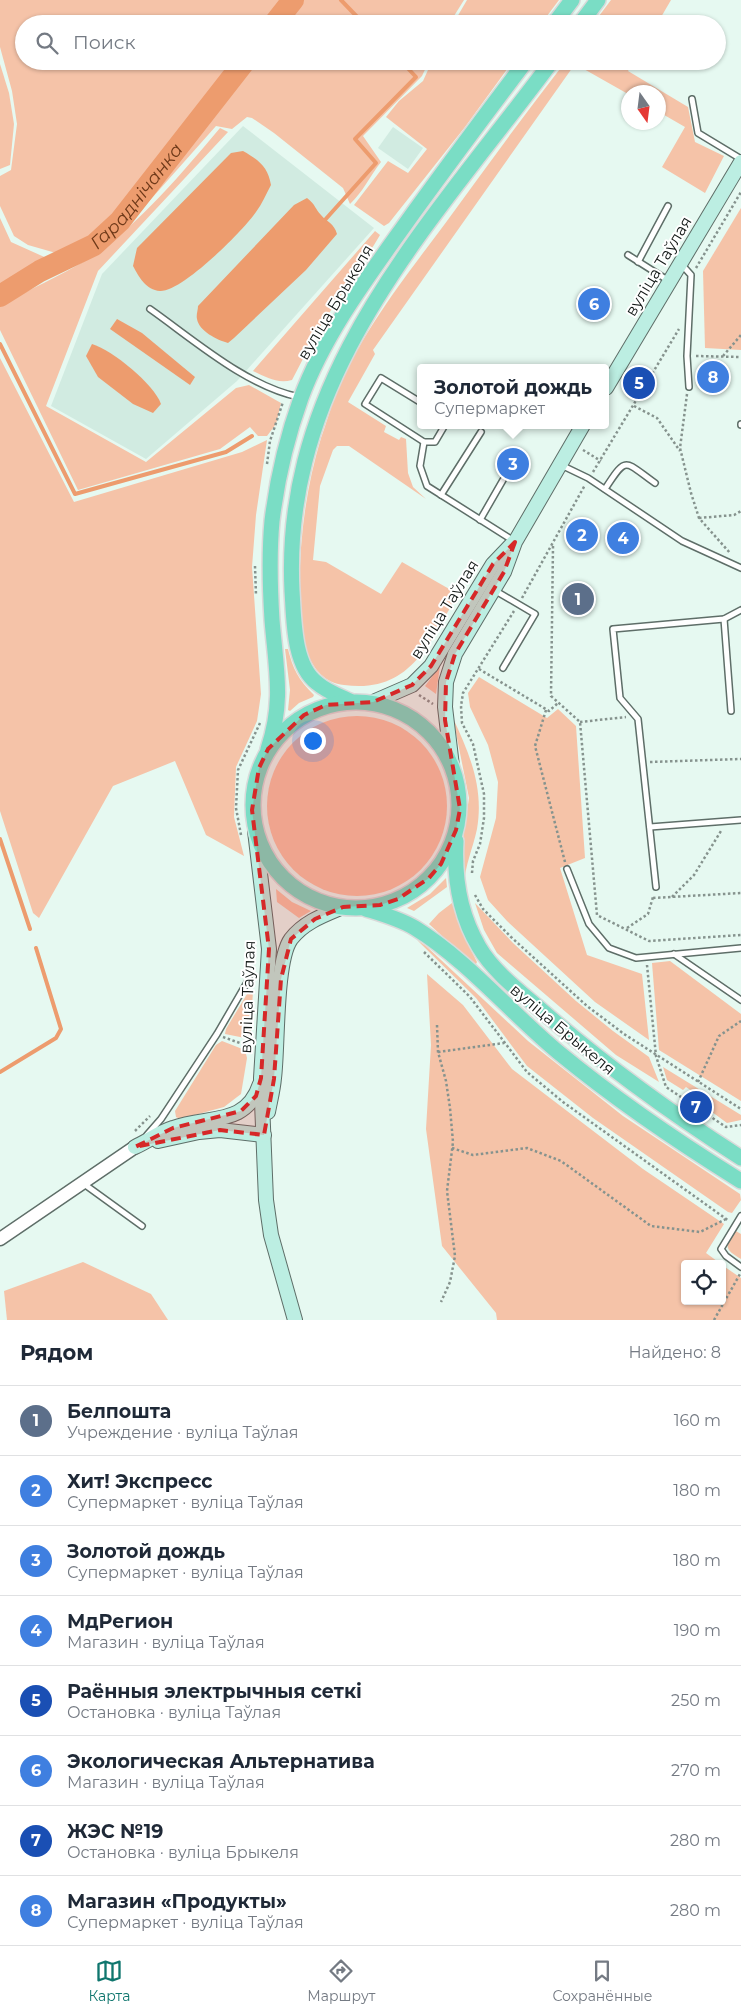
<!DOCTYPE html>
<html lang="ru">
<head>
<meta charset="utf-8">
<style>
	body { margin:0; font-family:Montserrat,sans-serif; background:#f6f6f7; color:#1f2937 }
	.controls { position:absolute; right:15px; bottom:15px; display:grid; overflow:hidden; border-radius:5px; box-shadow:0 1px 4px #0004 }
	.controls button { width:45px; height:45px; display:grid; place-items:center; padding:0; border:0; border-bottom:1px solid #e0e1e3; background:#fff; color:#1f2937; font:25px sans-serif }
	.compass { position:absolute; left:621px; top:85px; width:45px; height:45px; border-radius:50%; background:#fff; box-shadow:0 1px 4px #0004; rotate:166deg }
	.you { position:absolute; left:312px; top:740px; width:18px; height:18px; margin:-12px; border:4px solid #fff; border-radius:50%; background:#1a73e8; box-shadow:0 0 0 8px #1a73e833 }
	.badge { display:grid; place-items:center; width:32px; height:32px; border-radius:50%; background:#0f766e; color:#fff; font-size:16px; font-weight:700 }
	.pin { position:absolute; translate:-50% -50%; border:2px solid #fff; box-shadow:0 1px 5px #0006 }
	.popup { position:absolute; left:417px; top:364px; width:192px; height:65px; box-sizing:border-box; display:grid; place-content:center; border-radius:5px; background:#fff; filter:drop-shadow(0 1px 4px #0005); font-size:16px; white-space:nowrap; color:#747a83 }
	.popup b { font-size:19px; color:#1f2937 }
	.popup::after { content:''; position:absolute; left:50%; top:100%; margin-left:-10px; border:10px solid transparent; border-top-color:#fff }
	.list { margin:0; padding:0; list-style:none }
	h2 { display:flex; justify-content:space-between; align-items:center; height:65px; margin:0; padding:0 20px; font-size:21px }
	h2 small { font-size:16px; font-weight:400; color:#747a83 }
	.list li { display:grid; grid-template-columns:32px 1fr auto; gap:15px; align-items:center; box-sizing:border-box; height:70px; padding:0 20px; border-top:1px solid #e0e1e3 }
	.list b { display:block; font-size:19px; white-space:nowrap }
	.list p { margin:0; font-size:16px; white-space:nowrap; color:#747a83 }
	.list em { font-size:16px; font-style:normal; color:#747a83 }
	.icon { flex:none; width:28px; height:28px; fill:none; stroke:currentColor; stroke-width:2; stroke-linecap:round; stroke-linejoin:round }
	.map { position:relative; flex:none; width:741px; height:1320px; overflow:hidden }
	.search { position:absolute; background:#fff; box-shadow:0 1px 4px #0004; left:15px; right:15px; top:15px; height:55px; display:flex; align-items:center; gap:12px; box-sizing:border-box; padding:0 18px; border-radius:28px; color:#747a83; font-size:19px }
	.sheet { height:625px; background:#fff }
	nav { display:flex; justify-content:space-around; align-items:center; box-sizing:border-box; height:70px; border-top:1px solid #e0e1e3; background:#fff; font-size:14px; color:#747a83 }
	nav a { display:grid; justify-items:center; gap:2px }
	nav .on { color:#0f766e }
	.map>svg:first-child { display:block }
	.built { fill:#d1ebe1 }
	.green { fill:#f5c3a8 }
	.water { fill:#ed9c6e }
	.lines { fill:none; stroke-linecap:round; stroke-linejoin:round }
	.stream { stroke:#ed9c6e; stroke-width:4 }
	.river { stroke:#ed9c6e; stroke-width:22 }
	.service-casing { stroke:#5e6e68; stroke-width:8 }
	.tertiary-casing { stroke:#5e6e68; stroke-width:15 }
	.secondary-casing { stroke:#5e6e68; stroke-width:16 }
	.primary-casing { stroke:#d9dada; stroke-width:18 }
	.path { stroke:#86938e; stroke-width:2.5; stroke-dasharray:2.5 2.5; stroke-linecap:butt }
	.service { stroke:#fff; stroke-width:5 }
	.tertiary { stroke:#fff; stroke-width:12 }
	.secondary { stroke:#bceee2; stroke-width:14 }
	.primary { stroke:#7addc5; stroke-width:15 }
	.marked { fill:#d62828; fill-opacity:0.2; stroke:#d62828; stroke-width:4; stroke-dasharray:10 6; stroke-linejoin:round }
	.labels { text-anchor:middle; stroke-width:4; stroke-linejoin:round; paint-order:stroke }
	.street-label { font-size:16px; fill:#111715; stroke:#fff }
	.water-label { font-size:18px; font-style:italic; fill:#6e3919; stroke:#fff }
</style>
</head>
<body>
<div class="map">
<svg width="741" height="1320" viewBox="0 0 741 1320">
	<rect width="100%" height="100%" fill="#e6f9f1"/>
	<!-- built -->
	<g class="built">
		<polygon points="243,126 374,228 237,381 146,459 51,406 102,274"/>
		<polygon points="393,127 423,148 408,169 378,148"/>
	</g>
	<!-- green -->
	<g class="green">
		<path d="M0,0H464L449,24H24V61H429L422,76L363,136L381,162C370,176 363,192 350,204L343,188L274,133L252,118L247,117L232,129L216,126L136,216L113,233L56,253L28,245L14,236L0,206V176L11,170L17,124L12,91L0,47Z"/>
		<polygon points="467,0 559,0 541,24 453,24"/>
		<polygon points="611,0 671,0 657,24 593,24"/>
		<polygon points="432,61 513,61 465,127 389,223 384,226 354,205 388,161 408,173 427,149 386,117 399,101 423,81"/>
		<path d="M566,61H634L628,71L688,107L695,142L724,156L705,193L662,167L685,127L659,112L658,92H628V94L575,64L373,350L375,354L348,402L386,426L384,432L399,440L401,437L406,439L408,473L413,487L426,499L349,446H337L333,450L320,486L313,560L326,562L381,594L402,562L458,594C429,643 411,694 344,685C325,683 313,669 307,652C302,637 301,620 300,604C298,548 305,491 321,438C326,424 330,410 335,396C361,332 406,276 447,221C486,167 525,114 566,61Z"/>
		<polygon points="0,64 9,93 14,124 10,165 0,169"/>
		<path d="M220,128L228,132L98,271L46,406L146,462L236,388L249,385L281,403L276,424L267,436H258L250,427L220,449L78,490L0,330V305C29,290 60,276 88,259C137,227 182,173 220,128Z"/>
		<polygon points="741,208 741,350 705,348 703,271"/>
		<polygon points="0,218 11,242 51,260 0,288"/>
		<path d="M375,231L380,235L374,245L318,330L292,380C277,384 266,377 253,371Z"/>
		<polygon points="0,358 74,502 242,452 267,440 256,515 252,567 261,694 257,721 236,767 234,817 244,856 206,835 175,761 113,786 39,918 33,913 0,811"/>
		<path d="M285,649H288C293,669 298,679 314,695L313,697L299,703L290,711L288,710L290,690Z"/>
		<polygon points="440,666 436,694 425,686"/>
		<polygon points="479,677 547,718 558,709 576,726 585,858 560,868 587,955 642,974 649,1040 595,1002 507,921 488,900 480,877 496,818 498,782 488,745 470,707 468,693"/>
		<circle cx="357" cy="806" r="90"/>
		<path d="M453,718C470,755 484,788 477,829C473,848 465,865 464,885L459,865L469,798Z"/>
		<polygon points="446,878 447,887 414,911 407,908 430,894"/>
		<polygon points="276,889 292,902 311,911 299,918 277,902"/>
		<polygon points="452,903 464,936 477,962 475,966 429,924 439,913"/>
		<polygon points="475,903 513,943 576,1001 613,1031 649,1057 659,1082 616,1055 497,953 484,930"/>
		<polygon points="417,940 426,946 528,1041 623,1116 740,1194 741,1200 732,1213 728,1212 593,1118 527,1066 476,998"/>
		<polygon points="670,961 741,1014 741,1101 659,1050 652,963"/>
		<polygon points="427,974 463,1005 512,1069 643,1169 724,1224 706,1253 721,1264 685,1264 685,1301 722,1301 722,1265 741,1278 741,1320 497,1320 496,1313 442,1246 426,1129 431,1045"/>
		<polygon points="250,989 253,991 250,1039 225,1034 226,1029"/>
		<polygon points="222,1041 245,1050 247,1058 241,1094 224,1107 180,1119 176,1117 175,1111 216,1045"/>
		<polygon points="663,1067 741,1115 741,1120 727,1123 708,1109 711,1104 686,1087 683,1090 667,1080"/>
		<path d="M734,1230L741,1234V1259C724,1249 725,1247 734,1230Z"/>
		<polygon points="83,1262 151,1294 168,1320 7,1320 4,1291"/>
	</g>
	<!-- water -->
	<g class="water">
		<path d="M243,151C259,160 268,167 271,185C266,194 262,204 256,212C243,231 182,292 160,291C146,290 139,277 133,266L137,248L231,153Z"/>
		<path d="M307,198C316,205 315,209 321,215C327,222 334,223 337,234L306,270L234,338L228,343C217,340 199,331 197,319C196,315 198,310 198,306L294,205Z"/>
		<polygon points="117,319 142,333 195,377 190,385 110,329"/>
		<path d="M92,344C112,350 154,384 161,404L153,413L133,404L98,377L86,356Z"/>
	</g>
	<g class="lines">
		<!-- stream -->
		<g class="stream">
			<polyline points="341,0 364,24"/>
			<polyline points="324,221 376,163 355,139 416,77 401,61"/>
			<polyline points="0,344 75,494 226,452 252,436"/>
			<polyline points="0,839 30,929"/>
			<polyline points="0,1072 56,1038 61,1029 36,948"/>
		</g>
		<!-- river -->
		<g class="river">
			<polyline points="274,24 293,0"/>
			<path id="s1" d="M0,296L40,271L94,245L120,221L245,61"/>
		</g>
		<defs>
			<g id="service">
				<polyline points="692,99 698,133 741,159"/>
				<polyline points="628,255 669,281"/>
				<polyline points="638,262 668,206"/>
				<polyline points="682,265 691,275 687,356 689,387"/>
				<path d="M150,309C194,340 246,386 299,397"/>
				<polyline points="420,402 381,378 365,404 424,442 435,442 445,425"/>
				<polyline points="741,424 741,425"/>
				<polyline points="424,442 420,466 427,486 514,541"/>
				<polyline points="561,465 588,478 682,541 741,568"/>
				<path d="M605,489C627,455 624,461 655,483"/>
				<polyline points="441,495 481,432"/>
				<polyline points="480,520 503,480"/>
				<polyline points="494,590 535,614 503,668"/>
				<polyline points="724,619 731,711"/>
				<polyline points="650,827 741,820"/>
				<polyline points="567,869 589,924 609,948 636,958 741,948"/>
				<polyline points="656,887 638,719 620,698 613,629 724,619 741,610"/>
				<polyline points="674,954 741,1000"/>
				<polyline points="147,1135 161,1119 217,1034 249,979"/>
				<polyline points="84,1184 142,1226"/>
				<polyline points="741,1216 721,1249 726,1256 741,1267"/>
			</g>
			<polyline id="tertiary" points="0,1239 135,1147"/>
			<g id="secondary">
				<polyline points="606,388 741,162"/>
				<polyline points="373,702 412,685 431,666 493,564 514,542"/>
				<polyline points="452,766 445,707 446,682 455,654 504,572 515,542 583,425"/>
				<polyline points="255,831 269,949 261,1078 266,1200 271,1235 295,1320"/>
				<path d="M268,1112C270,1101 273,1090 274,1078C278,1048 275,961 291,939C304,922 324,915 343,907"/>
				<polyline points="158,1141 199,1132 220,1130 264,1135"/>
				<path d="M135,1147C148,1141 160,1132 173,1128C208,1115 246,1127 260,1084"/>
			</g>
			<g id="primary">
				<polyline points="554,24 572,0"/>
				<polyline points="580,24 598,0"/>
				<path d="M350,701C339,696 326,691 317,683C293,665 294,619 292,591C281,373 432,223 552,61"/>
				<circle cx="356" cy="805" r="103"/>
				<path d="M268,749C284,701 276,669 272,620C270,588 269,554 272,521C277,480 287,437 301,398C326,330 373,270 414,212C451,161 488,111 526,61"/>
				<path d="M456,841C454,877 460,915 479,947C493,971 519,991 540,1009C603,1064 671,1113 741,1158"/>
				<path d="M366,909C382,914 400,919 415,928C467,960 511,1013 558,1052C615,1099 678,1142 741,1181"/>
			</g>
		</defs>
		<!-- service casing -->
		<use href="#service" class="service-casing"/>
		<!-- tertiary casing -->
		<use href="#tertiary" class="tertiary-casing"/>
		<!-- secondary casing -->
		<use href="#secondary" class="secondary-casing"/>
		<!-- primary casing -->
		<use href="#primary" class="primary-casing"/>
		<!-- path -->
		<g class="path">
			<polyline points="696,268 741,192"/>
			<polyline points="696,356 741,357"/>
			<polyline points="723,356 741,335"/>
			<polyline points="687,394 680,448 691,493 699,518 730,553"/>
			<polyline points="634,406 657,418 680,451"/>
			<polyline points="583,450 601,461"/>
			<polyline points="267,464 270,441 283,402"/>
			<polyline points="593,472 679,329"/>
			<polyline points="699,518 734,515 741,511"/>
			<polyline points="553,546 551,696 580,722 597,915 649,941 741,935"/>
			<polyline points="255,566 256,595"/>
			<polyline points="522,598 585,485"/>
			<polyline points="479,669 549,711 558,703"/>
			<polyline points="419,695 433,704"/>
			<polyline points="546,710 535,746 565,862"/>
			<polyline points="580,722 626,717"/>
			<polyline points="650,762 741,759"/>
			<polyline points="241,835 236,808 238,770 260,723"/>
			<polyline points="472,873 473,861 480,844 484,818 484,794 473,744 462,723 461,706 463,693 514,611"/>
			<polyline points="475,895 483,909 511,937 587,1006 624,1034 741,1109"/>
			<polyline points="672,897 694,875 721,831"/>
			<polyline points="653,898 741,893"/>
			<polyline points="627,928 648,914 653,897"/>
			<polyline points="424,952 470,997 527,1072 563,1102 729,1221"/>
			<polyline points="647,965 656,1056 666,1087 726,1127 741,1125"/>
			<polyline points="246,972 254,957"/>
			<polyline points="437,1025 438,1052 446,1081 450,1108 453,1142 447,1191 455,1256 450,1282 441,1302"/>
			<polyline points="223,1037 251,1047"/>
			<polyline points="438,1052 504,1043"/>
			<polyline points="698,1082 719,1036 741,1021"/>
			<polyline points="135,1131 150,1116"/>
			<polyline points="452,1148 473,1155 527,1148 561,1161 651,1226 700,1232 726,1219"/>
			<polyline points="714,1320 740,1274"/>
		</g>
		<!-- service -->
		<use href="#service" class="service"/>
		<!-- tertiary -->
		<use href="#tertiary" class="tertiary"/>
		<!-- secondary -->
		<use href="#secondary" class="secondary"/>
		<!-- primary -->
		<use href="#primary" class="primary"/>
	</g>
	<!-- marked area -->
	<path class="marked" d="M515,542L504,572L455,654L446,682L445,720L460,809L456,830L441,864L429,878L398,899L380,905L343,907L315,919L291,939L281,979L274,1079L264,1135L220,1130L135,1147L173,1128L241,1111L256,1096L261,1078L269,949L252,810L259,768L268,749L304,715L326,705L373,702L412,685L431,666L493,564Z"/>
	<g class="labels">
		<!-- street labels -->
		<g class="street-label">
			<text transform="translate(658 266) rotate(-59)" y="6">вуліца Таўлая</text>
			<text transform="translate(335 302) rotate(-59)" y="6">вуліца Брыкеля</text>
			<text transform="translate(444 609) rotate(-58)" y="6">вуліца Таўлая</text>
			<text transform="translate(247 997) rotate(-88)" y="6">вуліца Таўлая</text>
			<text transform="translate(563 1029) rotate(40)" y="6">вуліца Брыкеля</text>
		</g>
		<!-- water labels -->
		<g class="water-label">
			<text dy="6" stroke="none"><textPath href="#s1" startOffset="172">Гараднічанка</textPath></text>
		</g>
	</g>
</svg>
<div class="controls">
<button><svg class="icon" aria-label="locate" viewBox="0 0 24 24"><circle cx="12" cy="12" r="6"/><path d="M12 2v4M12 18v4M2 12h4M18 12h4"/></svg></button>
</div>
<svg class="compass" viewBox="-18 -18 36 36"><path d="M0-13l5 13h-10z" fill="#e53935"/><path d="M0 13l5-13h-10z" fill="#747a83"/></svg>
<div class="you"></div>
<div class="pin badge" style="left:578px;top:599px;background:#5c6f8a">1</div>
<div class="pin badge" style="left:582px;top:535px;background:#3f7fe0">2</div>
<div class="pin badge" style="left:513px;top:464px;background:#3f7fe0">3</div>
<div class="popup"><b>Золотой дождь</b>Супермаркет</div>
<div class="pin badge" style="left:623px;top:538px;background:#3f7fe0">4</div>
<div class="pin badge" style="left:639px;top:383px;background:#1a4fb4">5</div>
<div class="pin badge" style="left:594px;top:304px;background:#3f7fe0">6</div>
<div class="pin badge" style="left:696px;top:1107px;background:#1a4fb4">7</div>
<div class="pin badge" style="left:713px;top:377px;background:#3f7fe0">8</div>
<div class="search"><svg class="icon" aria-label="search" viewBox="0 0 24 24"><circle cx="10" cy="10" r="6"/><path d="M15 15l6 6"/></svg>Поиск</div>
</div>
<section class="sheet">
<h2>Рядом<small>Найдено: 8</small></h2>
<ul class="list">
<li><span class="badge" style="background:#5c6f8a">1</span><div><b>Белпошта</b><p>Учреждение · вуліца Таўлая</p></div><em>160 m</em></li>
<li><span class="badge" style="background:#3f7fe0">2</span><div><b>Хит! Экспресс</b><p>Супермаркет · вуліца Таўлая</p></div><em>180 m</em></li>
<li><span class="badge" style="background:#3f7fe0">3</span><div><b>Золотой дождь</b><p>Супермаркет · вуліца Таўлая</p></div><em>180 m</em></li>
<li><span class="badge" style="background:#3f7fe0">4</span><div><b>МдРегион</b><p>Магазин · вуліца Таўлая</p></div><em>190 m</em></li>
<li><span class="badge" style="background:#1a4fb4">5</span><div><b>Раённыя электрычныя сеткі</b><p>Остановка · вуліца Таўлая</p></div><em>250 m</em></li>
<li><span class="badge" style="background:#3f7fe0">6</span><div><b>Экологическая Альтернатива</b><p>Магазин · вуліца Таўлая</p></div><em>270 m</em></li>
<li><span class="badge" style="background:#1a4fb4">7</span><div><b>ЖЭС №19</b><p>Остановка · вуліца Брыкеля</p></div><em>280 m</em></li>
<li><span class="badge" style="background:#3f7fe0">8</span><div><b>Магазин «Продукты»</b><p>Супермаркет · вуліца Таўлая</p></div><em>280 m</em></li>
</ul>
</section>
<nav>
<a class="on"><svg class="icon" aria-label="map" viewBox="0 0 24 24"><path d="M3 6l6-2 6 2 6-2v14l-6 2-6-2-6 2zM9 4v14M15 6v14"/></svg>Карта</a>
<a><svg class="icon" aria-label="directions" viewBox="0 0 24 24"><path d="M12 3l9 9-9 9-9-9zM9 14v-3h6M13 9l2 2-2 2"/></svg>Маршрут</a>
<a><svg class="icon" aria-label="saved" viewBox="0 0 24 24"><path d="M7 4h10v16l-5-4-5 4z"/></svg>Сохранённые</a>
</nav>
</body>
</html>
